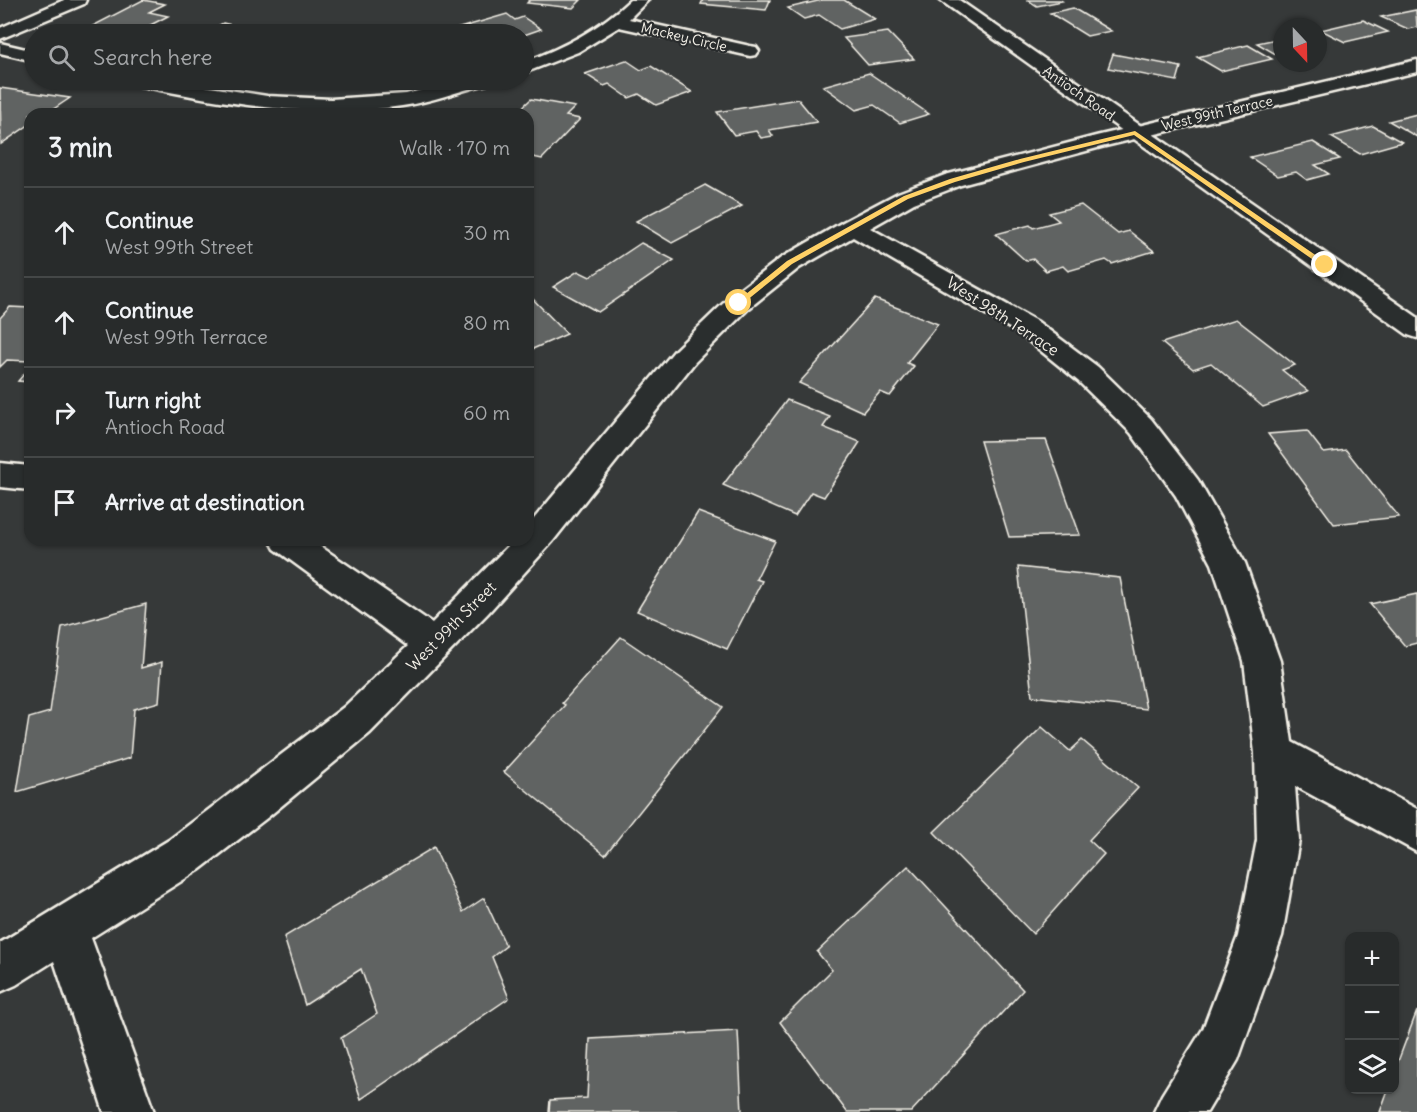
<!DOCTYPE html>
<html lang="en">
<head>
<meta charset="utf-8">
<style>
	body { margin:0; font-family:Delius,sans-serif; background:#343737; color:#f1f3f6 }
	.controls { position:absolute; right:18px; bottom:18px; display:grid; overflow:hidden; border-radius:12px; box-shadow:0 2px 4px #0004 }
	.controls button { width:54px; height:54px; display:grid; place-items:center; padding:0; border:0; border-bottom:2px solid #444747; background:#282b2b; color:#f1f3f6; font:30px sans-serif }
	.compass { position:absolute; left:1273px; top:18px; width:54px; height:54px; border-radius:50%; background:#282b2b; box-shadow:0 2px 4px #0004; rotate:158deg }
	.stop { position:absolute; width:18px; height:18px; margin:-14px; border:4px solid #ffd166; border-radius:50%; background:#fff }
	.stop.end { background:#ffd166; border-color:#fff; box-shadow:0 2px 6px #0008 }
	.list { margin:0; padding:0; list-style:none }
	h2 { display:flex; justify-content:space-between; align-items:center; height:78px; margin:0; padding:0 24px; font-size:26px }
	h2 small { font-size:20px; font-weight:400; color:#a5a7a9 }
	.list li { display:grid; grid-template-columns:39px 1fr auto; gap:18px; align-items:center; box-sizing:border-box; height:90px; padding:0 24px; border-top:2px solid #444747 }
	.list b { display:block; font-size:22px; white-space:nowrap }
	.list p { margin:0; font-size:20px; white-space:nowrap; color:#a5a7a9 }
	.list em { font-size:20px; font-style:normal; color:#a5a7a9 }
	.icon { flex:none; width:33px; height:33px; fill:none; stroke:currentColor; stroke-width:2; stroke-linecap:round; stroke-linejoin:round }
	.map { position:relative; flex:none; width:1417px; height:1112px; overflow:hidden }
	.search { position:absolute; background:#282b2b; box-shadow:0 2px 4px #0004; left:24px; top:24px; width:510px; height:66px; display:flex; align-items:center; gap:15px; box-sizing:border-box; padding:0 21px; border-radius:33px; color:#a5a7a9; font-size:22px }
	.panel { position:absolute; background:#282b2b; box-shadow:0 2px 4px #0004; left:24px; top:108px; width:510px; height:438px; border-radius:18px }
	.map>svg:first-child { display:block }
	.building { fill:#616362; stroke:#f4f1e8; stroke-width:1.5 }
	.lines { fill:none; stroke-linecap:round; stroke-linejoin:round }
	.minor-casing { stroke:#f4f1e8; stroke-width:5 }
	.major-casing { stroke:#f4f1e8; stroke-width:5 }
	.minor { fill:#2a2d2e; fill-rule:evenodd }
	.major { fill:#2a2d2e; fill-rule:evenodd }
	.route { fill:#ffd166 }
	.labels { text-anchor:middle; stroke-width:4.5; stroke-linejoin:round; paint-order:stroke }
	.far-street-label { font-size:14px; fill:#f4f1e8; stroke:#2a2d2e }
	.street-label { font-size:16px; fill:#f4f1e8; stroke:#2a2d2e }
</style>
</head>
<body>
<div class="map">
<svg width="1417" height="1112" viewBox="0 0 1417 1112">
	<rect width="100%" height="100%" fill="#363939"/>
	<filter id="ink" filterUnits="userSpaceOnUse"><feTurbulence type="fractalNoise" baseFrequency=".0167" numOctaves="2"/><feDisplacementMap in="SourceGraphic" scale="12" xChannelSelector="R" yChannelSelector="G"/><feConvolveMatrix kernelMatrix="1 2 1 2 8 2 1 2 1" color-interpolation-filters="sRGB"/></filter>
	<g filter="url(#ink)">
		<!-- building -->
		<g class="building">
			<polygon points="143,0 165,4 149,12 168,16 141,30 164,34 95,34 81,32"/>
			<polygon points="530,0 581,0 573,8 527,3"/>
			<polygon points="703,0 770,0 766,10 701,4"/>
			<polygon points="822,0 844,0 875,19 840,29 819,15 804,19 788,8"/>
			<polygon points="1028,0 1060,0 1062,1 1037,6"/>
			<polygon points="1073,8 1111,31 1087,36 1050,13"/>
			<polygon points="1416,10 1417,27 1408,29 1381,17"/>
			<polygon points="507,14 515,20 523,17 541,29 524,35 439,34"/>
			<polygon points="1363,20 1388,32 1345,42 1321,30"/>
			<polygon points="223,23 240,27 233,31 253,34 203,34"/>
			<polygon points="888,32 914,59 868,65 844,38"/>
			<polygon points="1282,38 1282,55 1279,56 1257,43"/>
			<polygon points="1248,45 1272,59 1221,71 1197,57"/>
			<polygon points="1113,54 1181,67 1177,81 1108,68"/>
			<polygon points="626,60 641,70 651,66 692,92 656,105 639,94 629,98 609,84 604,86 585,74"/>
			<polygon points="869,73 929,114 900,123 874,105 856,110 823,86"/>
			<polygon points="0,88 70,98 46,114 30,114 30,124 1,144"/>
			<polygon points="531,99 575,107 566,116 580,119 542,159 528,156 528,114 515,114"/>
			<polygon points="798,99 817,122 769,130 773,136 761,138 756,131 734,135 717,112"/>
			<polygon points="1417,114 1417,137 1389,121"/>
			<polygon points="1373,126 1402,142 1360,154 1331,137"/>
			<polygon points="1313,142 1340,159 1315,165 1329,174 1307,180 1296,172 1278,176 1250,157"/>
			<polygon points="705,185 742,206 672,243 636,221"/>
			<polygon points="1081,205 1118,234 1129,231 1154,251 1112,264 1106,260 1068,271 1063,266 1046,271 1033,259 1026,261 996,234 1030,225 1033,228 1059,221 1049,213"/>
			<polygon points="641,243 674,260 598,312 553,287 578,271 590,277"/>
			<polygon points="529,295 567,334 528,351 528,296"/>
			<polygon points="875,299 938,324 907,363 914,366 890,396 880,392 863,412 799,383"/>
			<polygon points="10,307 30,308 30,361 7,360 0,367 0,318"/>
			<polygon points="1236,319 1295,365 1282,370 1308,391 1263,407 1211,363 1193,369 1162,343"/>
			<polygon points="30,367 30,382 18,381"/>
			<polygon points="787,400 830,417 823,427 860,442 824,497 811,492 795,516 723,485"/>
			<polygon points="1307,431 1324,453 1346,450 1399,517 1334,524 1268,434"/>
			<polygon points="1046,440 1080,535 1009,537 980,441"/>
			<polygon points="698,512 775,541 756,579 762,581 727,649 637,611"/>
			<polygon points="1018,567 1120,578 1146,709 1032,696"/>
			<polygon points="1417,594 1417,643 1405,646 1370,604"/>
			<polygon points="146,604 141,668 162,662 159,702 134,709 130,758 17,792 29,718 50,712 62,627"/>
			<polygon points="621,637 723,707 605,855 504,772 565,705 562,703"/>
			<polygon points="1042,727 1070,751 1082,740 1138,788 1089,840 1104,854 1033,934 934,832"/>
			<polygon points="434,847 463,912 484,898 506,946 492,957 509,998 361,1099 341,1038 377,1014 361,969 305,1005 284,937"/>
			<polygon points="908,866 1023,990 911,1112 847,1112 780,1022 832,970 817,952"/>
			<polygon points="1417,1011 1417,1112 1380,1112 1388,1090 1394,1090 1394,1072"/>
			<polygon points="738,1031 742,1112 549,1112 550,1100 587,1098 590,1039"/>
		</g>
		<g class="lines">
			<defs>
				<g id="minor">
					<polygon points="64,0 86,0 84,4 0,39 0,28"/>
					<path d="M630,0H648L629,19L750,46L756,47L759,51L756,55L750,56L619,27L578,52L524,73V62C563,48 599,29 630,0Z"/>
					<polygon points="0,43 34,51 34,61 0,53"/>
					<polygon points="1417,60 1417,72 1101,147 961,185 914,203 870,228 1038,322 1098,367 1151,419 1198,480 1245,563 1280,661 1292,742 1417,809 1417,852 1295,786 1299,840 1282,936 1238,1060 1207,1112 1154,1112 1162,1095 1203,1029 1238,936 1257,840 1255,753 1244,661 1212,564 1176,496 1131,433 1078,381 1020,334 853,237 799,268 748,309 695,362 553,541 488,613 370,733 268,817 199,870 91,938 154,1112 104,1112 54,961 16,985 0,992 0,943 169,840 344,707 408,646 275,549 270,540 311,540 432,623 514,540 528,540 528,526 675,350 730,297 781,258 843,222 898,193 945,175 1096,136"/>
					<path d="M132,80H165L267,96L331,99L406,94L459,80H489L487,84C458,91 431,102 402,106C315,119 226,104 141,86L134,84Z"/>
					<polygon points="0,463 30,466 30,490 0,487"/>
				</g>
				<polygon id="major" points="940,0 959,0 1417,317 1417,338 1408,335"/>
			</defs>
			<!-- minor casing -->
			<use href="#minor" class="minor-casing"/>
			<!-- major casing -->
			<use href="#major" class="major-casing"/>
			<!-- minor -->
			<use href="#minor" class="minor"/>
			<!-- major -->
			<use href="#major" class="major"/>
		</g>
	</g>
	<!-- route -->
	<polygon class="route" points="1135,131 1327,263 1327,266 1322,266 1134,135 1024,162 955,182 908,199 792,264 741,305 735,303 787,261 904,196 950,179 1020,159"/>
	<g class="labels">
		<!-- far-street labels -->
		<g class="far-street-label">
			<text transform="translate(684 37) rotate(13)" y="5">Mackey Circle</text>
			<text transform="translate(1079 93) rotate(35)" y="5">Antioch Road</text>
			<text transform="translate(1217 113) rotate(-13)" y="5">West 99th Terrace</text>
		</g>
		<!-- street labels -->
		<g class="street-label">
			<text transform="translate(1003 316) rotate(33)" y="6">West 98th Terrace</text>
			<text transform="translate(451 626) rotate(-45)" y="6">West 99th Street</text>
		</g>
	</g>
</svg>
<div class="controls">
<button>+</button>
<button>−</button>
<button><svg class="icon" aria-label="layers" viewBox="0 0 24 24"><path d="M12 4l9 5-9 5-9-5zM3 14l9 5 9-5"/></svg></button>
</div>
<svg class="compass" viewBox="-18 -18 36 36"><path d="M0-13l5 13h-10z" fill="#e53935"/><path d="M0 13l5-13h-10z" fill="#a5a7a9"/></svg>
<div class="stop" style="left:739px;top:303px"></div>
<div class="stop end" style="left:1325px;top:265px"></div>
<div class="search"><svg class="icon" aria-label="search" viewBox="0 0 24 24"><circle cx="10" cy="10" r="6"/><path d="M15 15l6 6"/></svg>Search here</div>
<section class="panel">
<h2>3 min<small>Walk · 170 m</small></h2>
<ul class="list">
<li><svg class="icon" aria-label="ahead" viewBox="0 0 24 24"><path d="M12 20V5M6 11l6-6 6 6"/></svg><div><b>Continue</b><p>West 99th Street</p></div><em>30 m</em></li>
<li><svg class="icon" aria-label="ahead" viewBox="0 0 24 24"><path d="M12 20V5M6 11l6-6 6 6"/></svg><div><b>Continue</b><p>West 99th Terrace</p></div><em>80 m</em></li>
<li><svg class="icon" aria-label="right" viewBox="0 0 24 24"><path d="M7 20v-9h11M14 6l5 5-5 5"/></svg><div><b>Turn right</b><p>Antioch Road</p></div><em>60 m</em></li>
<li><svg class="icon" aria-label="arrive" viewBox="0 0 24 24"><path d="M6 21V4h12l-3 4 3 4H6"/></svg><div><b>Arrive at destination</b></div></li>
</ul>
</section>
</div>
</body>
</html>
